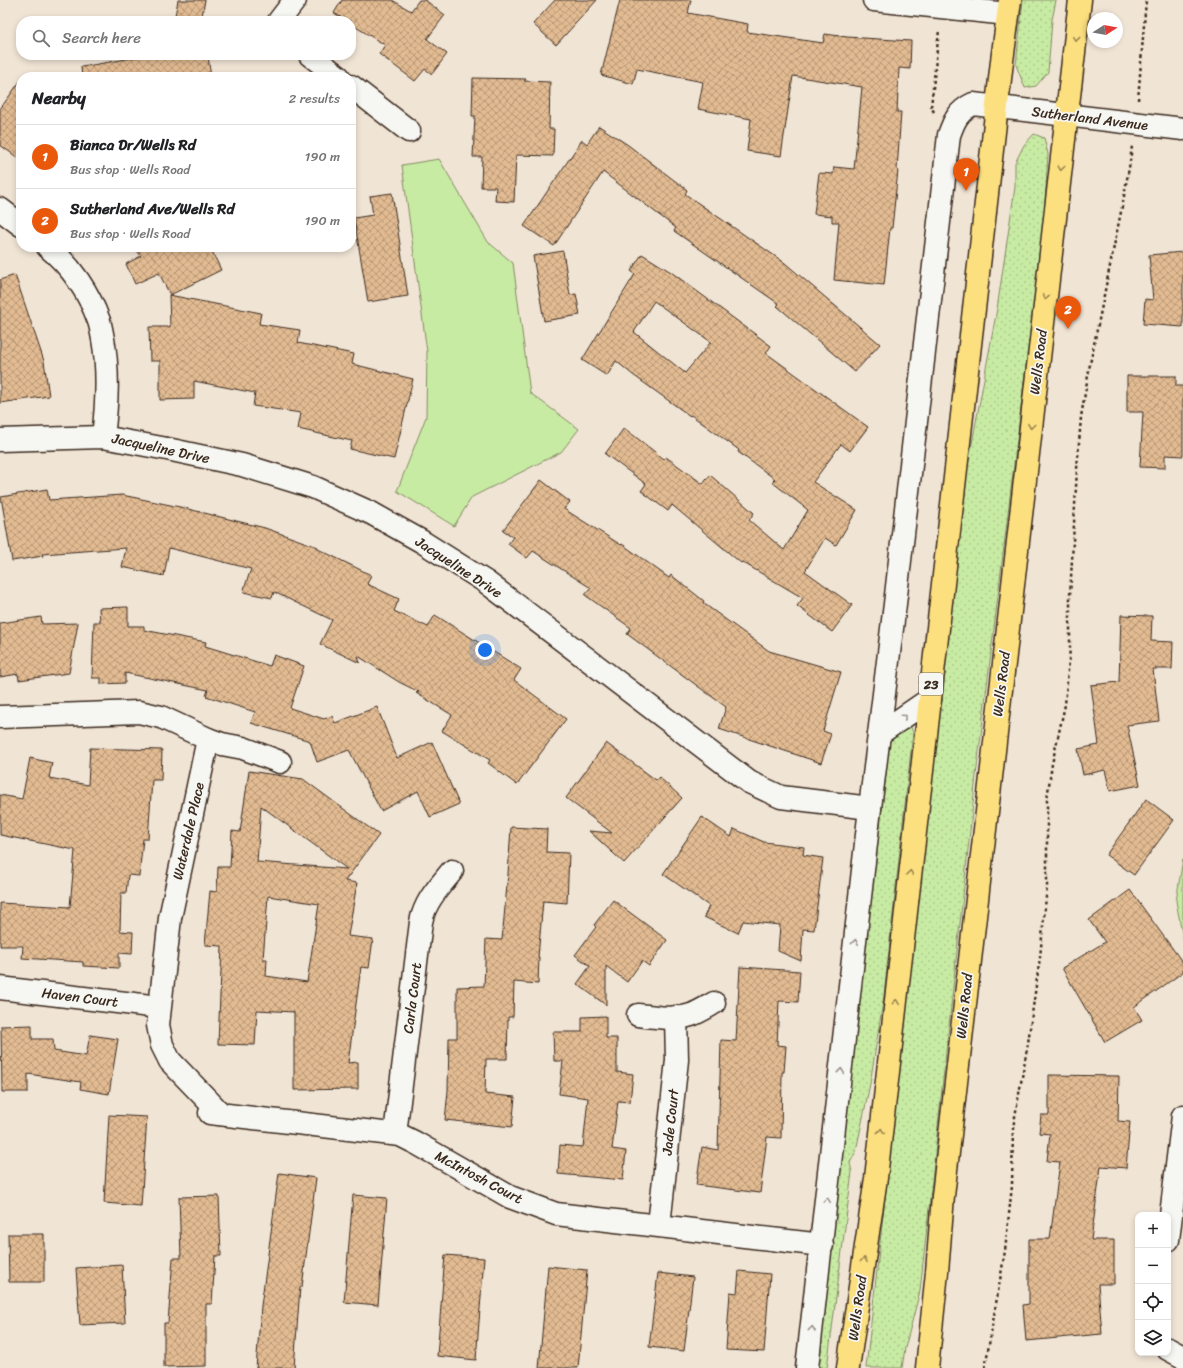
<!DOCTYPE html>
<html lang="en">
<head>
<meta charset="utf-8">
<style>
	body { margin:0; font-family:Sriracha,sans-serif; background:#f2f2f2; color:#202124 }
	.controls { position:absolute; right:12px; bottom:12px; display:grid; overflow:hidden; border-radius:8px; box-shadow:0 2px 6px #0003 }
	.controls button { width:36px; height:36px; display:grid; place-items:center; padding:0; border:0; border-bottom:1px solid #e0e0e0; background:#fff; color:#202124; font:20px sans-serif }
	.compass { position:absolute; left:1087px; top:12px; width:36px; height:36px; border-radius:50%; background:#fff; box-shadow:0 2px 6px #0003; rotate:79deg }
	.you { position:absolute; left:485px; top:650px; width:14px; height:14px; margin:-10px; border:3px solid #fff; border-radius:50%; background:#1a73e8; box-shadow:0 0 0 6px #1a73e833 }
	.badge { display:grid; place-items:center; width:26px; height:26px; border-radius:50%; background:#ea580c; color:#fff; font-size:13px; font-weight:700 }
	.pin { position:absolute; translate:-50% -33px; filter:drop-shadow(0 1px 2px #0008) }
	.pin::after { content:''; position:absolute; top:21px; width:14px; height:12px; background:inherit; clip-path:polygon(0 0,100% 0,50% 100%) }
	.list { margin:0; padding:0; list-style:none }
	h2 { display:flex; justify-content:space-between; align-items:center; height:52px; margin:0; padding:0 16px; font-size:17px }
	h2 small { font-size:13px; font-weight:400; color:#757577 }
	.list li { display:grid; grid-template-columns:26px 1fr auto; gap:12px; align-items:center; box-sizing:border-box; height:64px; padding:0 16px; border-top:1px solid #e0e0e0 }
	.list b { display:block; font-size:15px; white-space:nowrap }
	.list p { margin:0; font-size:13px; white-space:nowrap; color:#757577 }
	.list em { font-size:13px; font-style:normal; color:#757577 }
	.icon { flex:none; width:22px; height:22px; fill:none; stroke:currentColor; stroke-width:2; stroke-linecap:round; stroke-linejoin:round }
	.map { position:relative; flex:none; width:1183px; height:1368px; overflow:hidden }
	.search { position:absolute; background:#fff; box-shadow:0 2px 6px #0003; left:16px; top:16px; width:340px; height:44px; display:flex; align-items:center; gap:10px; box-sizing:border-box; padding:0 14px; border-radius:16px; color:#757577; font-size:15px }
	.panel { position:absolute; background:#fff; box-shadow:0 2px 6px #0003; left:16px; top:72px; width:340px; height:180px; border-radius:16px }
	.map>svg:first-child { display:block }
	.grass { fill:url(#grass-dots); stroke:#828a61 }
	.park { fill:#c8eba4; stroke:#828a61 }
	.building { fill:url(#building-cross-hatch); stroke:#3b2a1e; fill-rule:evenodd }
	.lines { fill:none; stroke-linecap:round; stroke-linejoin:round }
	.minor-casing { stroke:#3b2a1e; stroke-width:25 }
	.major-casing { stroke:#3b2a1e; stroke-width:25 }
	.path { stroke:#3b2a1e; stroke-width:2.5; stroke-dasharray:3 3; stroke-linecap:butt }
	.minor { stroke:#f6f6f2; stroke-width:22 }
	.major { stroke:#fce080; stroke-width:22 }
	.oneway { stroke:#9c854f }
	.oneway2 { stroke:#989088 }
	.labels { text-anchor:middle; stroke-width:3.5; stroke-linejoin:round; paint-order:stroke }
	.shield { fill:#f6f6f2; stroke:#73675e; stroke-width:1 }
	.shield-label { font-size:13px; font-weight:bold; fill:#3b2a1e }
	.street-label { font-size:14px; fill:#3b2a1e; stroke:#f6f6f2 }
</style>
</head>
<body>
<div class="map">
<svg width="1183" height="1368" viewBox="0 0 1183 1368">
	<defs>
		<pattern id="grass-dots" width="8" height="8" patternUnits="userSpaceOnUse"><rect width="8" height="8" fill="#c8eba4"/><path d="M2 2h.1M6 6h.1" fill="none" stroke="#adca8d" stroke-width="1.8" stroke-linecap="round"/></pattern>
		<pattern id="building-cross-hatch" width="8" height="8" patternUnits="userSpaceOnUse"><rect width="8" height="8" fill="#e2bb92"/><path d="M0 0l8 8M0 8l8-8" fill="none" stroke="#b89877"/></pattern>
	</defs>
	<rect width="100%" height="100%" fill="#f0e4d5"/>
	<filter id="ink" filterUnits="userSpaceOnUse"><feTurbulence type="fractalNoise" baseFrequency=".025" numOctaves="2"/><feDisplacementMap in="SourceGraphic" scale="8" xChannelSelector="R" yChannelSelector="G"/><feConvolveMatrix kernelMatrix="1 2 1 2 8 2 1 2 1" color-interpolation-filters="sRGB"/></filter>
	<g filter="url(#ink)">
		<!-- grass -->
		<g class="grass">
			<polygon points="1023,0 1056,0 1052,20 1048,72 1036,86 1025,88 1016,65"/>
			<polygon points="1034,134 1044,138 1048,154 1044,218 976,776 920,1291 905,1348 902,1368 866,1368 965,481 997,309 1015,187 1015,163 1024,145"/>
			<polygon points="910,725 913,732 884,995 870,1084 856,1151 850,1163 852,1172 827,1368 816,1368 890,739"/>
		</g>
		<!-- park -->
		<g class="park">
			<polygon points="439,159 488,242 513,263 530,393 579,429 561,452 472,497 454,526 397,491 426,417 427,352 402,165"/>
			<polygon points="1183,859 1183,938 1176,901"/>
		</g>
		<!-- building -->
		<g class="building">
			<polygon points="178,0 205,0 201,21 174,21"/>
			<polygon points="342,0 392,0 411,11 419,0 425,0 445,15 427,39 447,54 432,74 425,69 415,81 379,54 385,45 351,24 351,21 347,21 334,13"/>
			<polygon points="555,0 597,0 556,45 533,24"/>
			<polygon points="620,0 691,0 688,13 748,24 747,32 823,43 825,34 847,37 911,41 910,69 899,68 897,112 901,112 897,170 898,170 892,228 890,228 884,285 834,280 839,222 832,222 832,216 814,214 819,173 833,174 834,167 854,169 862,87 793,76 781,156 747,151 751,119 698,109 703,82 637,69 633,84 601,75"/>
			<polygon points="149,55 195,55 195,59 208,56 211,77 82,77 81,67"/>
			<polygon points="473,78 526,79 524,81 550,82 549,129 554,129 553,156 516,155 514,202 495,201 496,187 481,187 482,157 473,157 475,116 472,116"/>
			<polygon points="21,80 21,160 0,145 0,109"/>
			<polygon points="599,126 628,145 687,190 685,194 785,263 880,344 855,372 777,306 779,304 674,231 676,228 603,172 554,246 524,226 582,140 587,144"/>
			<polygon points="392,193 408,296 368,302 354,218 373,215 370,196"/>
			<polygon points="134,247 210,247 221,270 170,295 159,273 135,284 126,264 141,256"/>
			<polygon points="563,251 570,295 576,294 580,315 544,321 533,256"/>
			<polygon points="1183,252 1183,327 1143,324 1145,299 1153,300 1149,255"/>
			<path d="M642,254L671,272L771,346L766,353L868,427L850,451L841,444L813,482L857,510L836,545L825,538L805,571L852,605L832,632L797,606L803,598L742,562L741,563L672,505L668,511L641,491L646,484L605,454L624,428L664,459L666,457L703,484L710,475L754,513L749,520L784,550L808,510L772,482L775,479L738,452L739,450L691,415L690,416L633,375L616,361L607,376L582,360L635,274L631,271ZM654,301L711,342L685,373L634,332Z"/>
			<polygon points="15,275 44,361 49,396 0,403 0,280"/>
			<polygon points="169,295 261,313 259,324 300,330 298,343 354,354 352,364 413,379 394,459 350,449 352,441 298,429 301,413 253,406 255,393 194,381 194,399 160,400 160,361 150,361 149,327 170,327"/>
			<polygon points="1127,376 1176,376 1176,386 1183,386 1183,456 1165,455 1165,468 1140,467 1143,412 1127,412"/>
			<polygon points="541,480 570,502 564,509 621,545 622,544 669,578 671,575 704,601 703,603 769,651 841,672 823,731 831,734 821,763 719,729 726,707 627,634 631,628 585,595 591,588 533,551 527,558 508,544 513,537 503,530"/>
			<polygon points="47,489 49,500 122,495 180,507 265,528 318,547 318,549 371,575 367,584 399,599 394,611 428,627 435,615 521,669 514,680 566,719 517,785 488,763 490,760 442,731 452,715 416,693 419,692 399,682 358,656 360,663 320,644 332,620 274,592 272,598 243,592 251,569 169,548 164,576 122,567 126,548 42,554 43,556 12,561 1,497"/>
			<polygon points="128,607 128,626 144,626 144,630 206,642 205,646 270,666 274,655 304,666 290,708 324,719 332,716 335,723 377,707 397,758 432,742 459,804 430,817 418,791 381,811 349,750 317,762 310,741 251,723 255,712 206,696 208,690 125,673 125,683 101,684 101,678 92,678 94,622 100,622 99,608"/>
			<polygon points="1121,615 1152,616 1151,641 1173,642 1172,669 1153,669 1159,721 1127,725 1140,785 1110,791 1105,770 1083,775 1078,749 1099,745 1091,685 1119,682"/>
			<polygon points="41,617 42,624 78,623 69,673 19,680 18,674 0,677 0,623"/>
			<polygon points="606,743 656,780 659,777 682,798 624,863 589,831 612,833 566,798"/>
			<polygon points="90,748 162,750 161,780 152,780 148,839 143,839 139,876 128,875 126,893 121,893 120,931 133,932 132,954 119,953 119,968 83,966 83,962 22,958 23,946 0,946 0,903 70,907 75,850 0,835 0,795 22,799 30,758 52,763 49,778 88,785"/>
			<path d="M249,771L303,779L379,835L345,881L357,883L348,936L373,939L369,968L361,967L348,1063L358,1062V1089L294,1090V1012L257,1010L255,1045L218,1044L222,946L205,945L210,891L217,892L218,867H230L232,831L240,832ZM261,806L347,869L257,862ZM268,896L319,904L307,982L266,976L267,959H263Z"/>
			<polygon points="1146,799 1174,820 1134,875 1106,855"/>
			<polygon points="702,817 731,837 734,829 764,842 804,847 803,855 823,858 814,930 803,929 801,961 778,951 780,925 743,921 738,933 704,917 709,906 663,874"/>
			<polygon points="511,827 547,829 546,852 569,853 567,903 543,901 538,957 539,957 538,984 514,982 513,1017 508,1017 507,1059 486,1059 485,1094 515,1097 512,1127 445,1120 448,1091 449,1038 457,1038 457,987 484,986 486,939 502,940 508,874"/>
			<polygon points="1130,890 1183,963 1183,972 1134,1007 1142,1020 1105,1042 1062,968 1105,942 1089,920"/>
			<polygon points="613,900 667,940 649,966 642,961 627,982 606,966 606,1005 577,984 590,966 575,955 596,927 594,925"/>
			<polygon points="740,967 800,971 798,1002 779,1001 777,1045 786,1046 784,1072 782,1072 781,1138 767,1137 760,1193 696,1185 702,1147 718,1150 721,1040 736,1041"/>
			<polygon points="606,1016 606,1038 617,1038 617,1072 633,1074 630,1102 618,1101 612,1149 626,1151 623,1180 558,1174 560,1145 583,1147 588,1098 559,1094 563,1061 554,1061 553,1032 582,1032 582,1017"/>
			<polygon points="32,1025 32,1039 53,1039 54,1051 86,1056 90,1035 118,1039 109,1094 80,1089 81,1082 28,1074 28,1092 2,1092 1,1026"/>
			<polygon points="1049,1075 1119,1076 1118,1121 1130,1122 1126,1168 1101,1166 1091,1240 1114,1240 1114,1284 1098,1284 1102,1334 1026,1341 1023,1305 1029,1304 1029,1239 1050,1239 1060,1162 1047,1161 1050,1134 1039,1133 1041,1115 1049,1115"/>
			<polygon points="109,1115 147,1117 141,1206 104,1203"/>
			<polygon points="279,1173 316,1178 302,1287 300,1287 294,1368 256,1368 261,1306"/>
			<polygon points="353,1195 387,1198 378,1305 344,1302"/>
			<polygon points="219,1196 221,1256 215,1256 212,1304 206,1304 206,1366 164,1367 164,1323 168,1323 173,1258 181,1258 179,1197"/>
			<polygon points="8,1234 44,1234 44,1282 9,1282"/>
			<polygon points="445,1255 484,1258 476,1360 437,1356"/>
			<polygon points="122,1265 125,1323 80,1325 76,1268"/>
			<polygon points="548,1266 587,1270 578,1368 539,1368"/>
			<polygon points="739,1271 770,1274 764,1352 726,1350 730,1292 737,1293"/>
			<polygon points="658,1273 693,1277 684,1351 649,1347"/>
		</g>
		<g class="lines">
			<defs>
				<g id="minor">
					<polyline points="874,0 1008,14"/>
					<polyline points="279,21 295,0"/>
					<polyline points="310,55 339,77"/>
					<polyline points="351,86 409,131"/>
					<polyline points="0,209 21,225"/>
					<path d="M48,247C71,266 89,293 99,321C101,327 102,334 103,339C109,372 107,404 103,437"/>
					<polyline points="0,440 103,437 167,449 242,465 313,487 371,513 421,541 486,582 749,782 781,797 870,808"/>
					<polyline points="0,717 139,712 161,717 208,739 170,918 158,1025 162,1045 170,1061 221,1114"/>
					<polyline points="879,734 930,699"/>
					<polyline points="208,739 222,744 243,748 280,762"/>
					<polyline points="0,988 159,1007"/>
					<path d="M638,1015C655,1017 675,1020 691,1015C699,1012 707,1007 714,1003"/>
					<polyline points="210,1113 400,1135 416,1143 510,1197 556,1214 822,1245"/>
					<path d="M395,1134L421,922C425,901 439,887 452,871"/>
					<polyline points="659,1225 677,1060 676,1017"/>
					<polyline points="1168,1240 1183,1116"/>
					<polyline points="1168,1349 1183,1357"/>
					<path d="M807,1368L870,808L895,604L949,135C954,121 958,111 973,104L1183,129"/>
				</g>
				<g id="major">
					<polyline points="848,1368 876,1178 1002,61 1010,0"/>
					<polyline points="927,1368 937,1272 943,1196 1080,0"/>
				</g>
			</defs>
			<!-- minor casing -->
			<use href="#minor" class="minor-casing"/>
			<!-- major casing -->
			<use href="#major" class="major-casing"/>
			<!-- path -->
			<g class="path">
				<polyline points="1138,100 1146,0"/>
				<polyline points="934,112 931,107 939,30"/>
				<polyline points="985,1368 1005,1251 1012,1186 1013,1128 1028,1043 1040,957 1047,887 1047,799 1052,764 1065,705 1070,648 1070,596 1077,469 1081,417 1090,364 1123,202 1130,162 1132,146"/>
			</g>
			<!-- minor -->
			<use href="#minor" class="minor"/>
			<!-- major -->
			<use href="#major" class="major"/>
		</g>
		<!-- one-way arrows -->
		<defs><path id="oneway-chevron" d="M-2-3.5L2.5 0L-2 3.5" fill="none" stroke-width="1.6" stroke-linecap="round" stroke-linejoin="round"/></defs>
		<g class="oneway">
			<use href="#oneway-chevron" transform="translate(1076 39) rotate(96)"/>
			<use href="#oneway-chevron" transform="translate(1061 168) rotate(97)"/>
			<use href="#oneway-chevron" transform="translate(1046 297) rotate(97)"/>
			<use href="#oneway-chevron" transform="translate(1031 426) rotate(97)"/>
			<use href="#oneway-chevron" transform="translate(910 873) rotate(-84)"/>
			<use href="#oneway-chevron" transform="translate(896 1002) rotate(-84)"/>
			<use href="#oneway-chevron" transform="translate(881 1131) rotate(-84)"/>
			<use href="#oneway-chevron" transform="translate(864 1260) rotate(-82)"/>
		</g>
		<g class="oneway2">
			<use href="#oneway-chevron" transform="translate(904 717) rotate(-35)"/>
			<use href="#oneway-chevron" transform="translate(855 942) rotate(-84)"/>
			<use href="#oneway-chevron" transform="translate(841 1071) rotate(-84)"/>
			<use href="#oneway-chevron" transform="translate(827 1200) rotate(-84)"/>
			<use href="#oneway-chevron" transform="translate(812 1329) rotate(-83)"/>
		</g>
	</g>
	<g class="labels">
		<!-- shield labels -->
		<rect class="shield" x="919" y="673" width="24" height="22" rx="3"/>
		<g class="shield-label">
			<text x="931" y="689">23</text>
		</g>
		<!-- street labels -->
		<g class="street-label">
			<text transform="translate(1090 118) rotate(7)" y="5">Sutherland Avenue</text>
			<text transform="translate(1038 362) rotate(-83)" y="5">Wells Road</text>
			<text transform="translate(161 448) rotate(12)" y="5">Jacqueline Drive</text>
			<text transform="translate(459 567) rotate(33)" y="5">Jacqueline Drive</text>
			<text transform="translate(1001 684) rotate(-83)" y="5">Wells Road</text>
			<text transform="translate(188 831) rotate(-77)" y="5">Waterdale Place</text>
			<text transform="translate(80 997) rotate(7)" y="5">Haven Court</text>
			<text transform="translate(412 998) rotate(-83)" y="5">Carla Court</text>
			<text transform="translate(964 1006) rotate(-84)" y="5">Wells Road</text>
			<text transform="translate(670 1122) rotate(-84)" y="5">Jade Court</text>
			<text transform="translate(479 1177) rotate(28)" y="5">McIntosh Court</text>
			<text transform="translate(857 1308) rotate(-82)" y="5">Wells Road</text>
		</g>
	</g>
</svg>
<div class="controls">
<button>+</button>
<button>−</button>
<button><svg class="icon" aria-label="locate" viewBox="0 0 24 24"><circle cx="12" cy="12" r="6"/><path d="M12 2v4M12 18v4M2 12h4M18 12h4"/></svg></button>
<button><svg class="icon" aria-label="layers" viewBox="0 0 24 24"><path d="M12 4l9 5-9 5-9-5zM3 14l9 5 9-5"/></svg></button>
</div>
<svg class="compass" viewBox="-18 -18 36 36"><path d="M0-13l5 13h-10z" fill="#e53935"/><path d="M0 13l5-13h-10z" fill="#757577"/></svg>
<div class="you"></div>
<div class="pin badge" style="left:966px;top:191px">1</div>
<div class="pin badge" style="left:1068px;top:329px">2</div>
<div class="search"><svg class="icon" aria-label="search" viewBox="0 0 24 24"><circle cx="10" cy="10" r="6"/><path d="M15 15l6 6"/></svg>Search here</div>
<section class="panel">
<h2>Nearby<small>2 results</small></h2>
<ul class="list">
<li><span class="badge">1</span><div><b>Bianca Dr/Wells Rd</b><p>Bus stop · Wells Road</p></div><em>190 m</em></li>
<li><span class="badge">2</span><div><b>Sutherland Ave/Wells Rd</b><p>Bus stop · Wells Road</p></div><em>190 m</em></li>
</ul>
</section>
</div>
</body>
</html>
